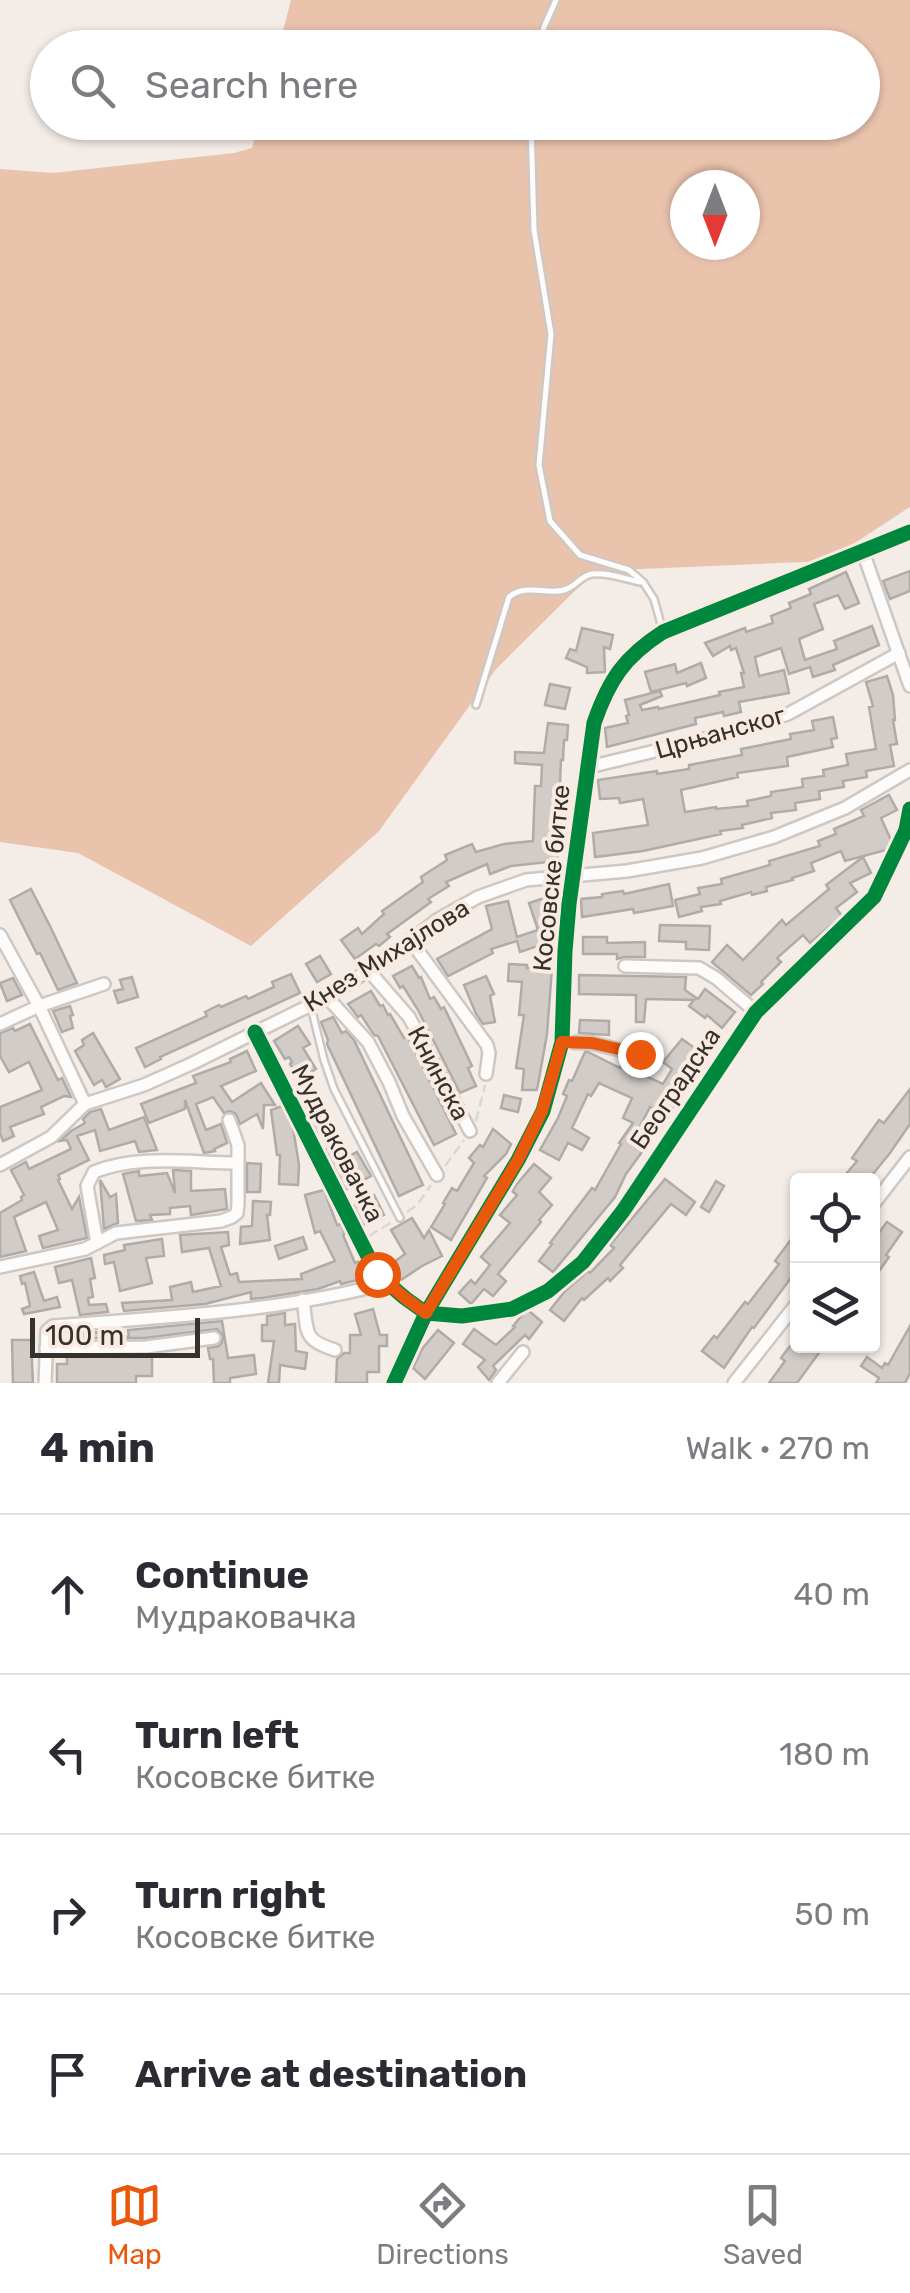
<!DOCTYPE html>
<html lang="en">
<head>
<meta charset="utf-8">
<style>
	body { margin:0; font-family:Rubik,sans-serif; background:#f2f2f3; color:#2b2b33 }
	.controls { position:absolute; right:30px; bottom:30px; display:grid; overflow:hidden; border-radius:10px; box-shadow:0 2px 8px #0004 }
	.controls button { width:90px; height:90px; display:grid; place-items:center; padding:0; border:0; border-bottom:2px solid #e1e1e2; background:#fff; color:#2b2b33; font:50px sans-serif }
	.compass { position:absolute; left:670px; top:170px; width:90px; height:90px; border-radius:50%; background:#fff; box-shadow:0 2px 8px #0004; rotate:180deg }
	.scale { position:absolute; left:30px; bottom:25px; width:170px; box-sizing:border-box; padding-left:10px; border:5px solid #36312d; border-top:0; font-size:28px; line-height:35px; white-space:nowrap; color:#36312d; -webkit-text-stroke:8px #f9ebe2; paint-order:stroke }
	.stop { position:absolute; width:30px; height:30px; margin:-22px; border:8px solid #ea580c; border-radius:50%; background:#fff }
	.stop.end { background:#ea580c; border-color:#fff; box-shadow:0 2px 10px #0008 }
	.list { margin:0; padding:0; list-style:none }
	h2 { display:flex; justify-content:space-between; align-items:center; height:130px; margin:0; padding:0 40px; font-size:42px }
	h2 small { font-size:32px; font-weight:400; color:#7c7c81 }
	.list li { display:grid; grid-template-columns:65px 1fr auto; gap:30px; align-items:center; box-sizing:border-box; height:160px; padding:0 40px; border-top:2px solid #e1e1e2 }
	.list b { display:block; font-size:38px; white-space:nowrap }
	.list p { margin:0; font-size:32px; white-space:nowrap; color:#7c7c81 }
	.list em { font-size:32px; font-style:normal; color:#7c7c81 }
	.icon { flex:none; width:55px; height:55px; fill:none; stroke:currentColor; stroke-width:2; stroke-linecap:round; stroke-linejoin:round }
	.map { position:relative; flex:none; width:910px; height:1383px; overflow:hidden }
	.search { position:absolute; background:#fff; box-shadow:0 2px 8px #0004; left:30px; right:30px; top:30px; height:110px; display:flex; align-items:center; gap:25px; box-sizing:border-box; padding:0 35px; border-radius:55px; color:#7c7c81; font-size:38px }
	.sheet { height:770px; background:#fff }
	nav { display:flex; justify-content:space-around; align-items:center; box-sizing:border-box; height:140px; border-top:2px solid #e1e1e2; background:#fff; font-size:28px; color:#7c7c81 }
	nav a { display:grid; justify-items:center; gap:5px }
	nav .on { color:#ea580c }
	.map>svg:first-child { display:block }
	.forest { fill:#eac3ad; fill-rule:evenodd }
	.building { fill:#d2ccc8; stroke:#b1aba7; stroke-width:2.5 }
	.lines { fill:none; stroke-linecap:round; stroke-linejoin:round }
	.lane-casing { stroke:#cec8c4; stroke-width:10 }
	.street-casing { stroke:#cec8c4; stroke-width:16 }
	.secondary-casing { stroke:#cec8c4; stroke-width:20 }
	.path { stroke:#d9d7d5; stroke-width:2.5; stroke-dasharray:10 5; stroke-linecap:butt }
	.lane { stroke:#fdfcfb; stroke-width:5 }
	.street { stroke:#fdfcfb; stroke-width:11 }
	.secondary { stroke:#fdfcfb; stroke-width:15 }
	.cycleway-casing { stroke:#f9ebe2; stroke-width:21 }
	.cycleway { stroke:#00873e; stroke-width:15 }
	.route { stroke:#ea580c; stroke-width:12 }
	.labels { text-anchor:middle; stroke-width:8; stroke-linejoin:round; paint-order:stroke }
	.street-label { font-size:25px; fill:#36312d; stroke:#f9ebe2 }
</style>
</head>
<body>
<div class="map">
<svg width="910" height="1383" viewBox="0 0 910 1383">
	<rect width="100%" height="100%" fill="#f4ece7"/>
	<!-- forest -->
	<path class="forest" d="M291,0H910V507L827,561L595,571L496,669L379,831L251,946L78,853L0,842V169L53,173L234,153L252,148L259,123L862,122V48L279,47ZM685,185H745V245H685Z"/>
	<!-- building -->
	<g class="building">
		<polygon points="910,571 910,591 890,599 883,581"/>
		<polygon points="846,572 859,603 845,609 838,595 814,604 823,629 799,639 805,660 837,649 834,641 872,626 879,645 833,665 835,670 813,677 810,667 789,674 781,648 755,657 759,676 784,670 789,693 739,702 741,712 724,716 723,712 695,718 696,724 607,747 605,728 628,723 626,716 629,715 625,700 660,691 662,696 640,705 642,710 658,707 659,709 720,695 719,692 744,687 741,673 744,673 736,648 731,650 730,646 713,656 705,643 745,628 746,632 773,623 771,616 791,608 789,603 811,594 809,589"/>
		<polygon points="582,628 613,635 610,649 604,647 605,672 587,673 587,667 566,658 570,649 576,651"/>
		<polygon points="701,663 706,678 687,686 686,683 651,692 645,672 675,664 677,673"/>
		<polygon points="887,676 893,695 895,720 893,720 897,744 890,745 894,766 866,771 867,777 843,781 844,787 819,791 820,799 795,803 796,810 771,813 772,818 742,825 743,828 720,831 721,834 643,851 595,857 593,833 648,825 643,799 620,803 619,798 600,799 598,780 657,771 657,774 689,769 689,765 742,755 741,749 791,739 790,734 814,730 812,721 833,717 837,738 831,739 833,747 787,757 788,766 737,773 738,777 681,790 685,812 716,807 716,809 748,806 747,801 771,796 771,792 803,787 802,779 824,776 823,770 848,765 846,754 876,749 869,707 873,706 866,682"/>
		<polygon points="550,684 570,688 565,709 545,705"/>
		<polygon points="548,723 568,725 567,740 564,740 563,760 561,760 559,807 556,806 556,824 551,824 552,847 556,847 558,861 511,866 490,874 487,864 446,882 449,886 428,899 431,902 387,934 390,937 379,946 376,944 355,959 341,940 358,928 362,934 384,914 382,911 423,882 421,877 447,860 445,855 472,844 476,852 504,844 533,841 535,786 541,786 542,765 515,763 515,752 544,753"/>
		<polygon points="889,795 897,810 881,818 891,840 886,850 845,861 841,851 811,863 814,871 792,878 793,880 766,887 767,891 752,895 751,892 720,901 721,904 701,907 702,911 679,917 675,900 700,894 698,888 722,884 721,879 770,865 769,861 820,846 818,841 836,834 834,829 864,816 861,810"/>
		<polygon points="863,857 871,873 850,883 857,892 836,908 842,916 810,943 803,935 777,958 781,962 761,982 763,984 751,995 712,962 727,945 743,960 782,920 786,925 829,889 826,885"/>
		<polygon points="669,884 673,906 634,913 633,909 582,917 581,899 602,897 602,894 623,891 624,894"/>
		<polygon points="31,889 50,926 77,983 58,990 40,953 37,954 10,900"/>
		<polygon points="544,898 546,904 552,902 556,914 543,918 550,942 520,952 517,941 491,949 493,953 448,976 437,959 492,929 486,906 508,901 517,937 538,930 529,903"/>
		<polygon points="660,925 710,926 709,950 686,949 686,942 659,941"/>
		<polygon points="583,937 607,937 607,943 645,942 645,957 625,957 617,959 617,954 583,954"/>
		<polygon points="320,956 331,974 317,982 306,964"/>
		<polygon points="509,964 527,965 527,968 552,968 547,1034 537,1090 522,1090 524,1069 516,1068 524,1015 519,1015 522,982 508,981"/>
		<polygon points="412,966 419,978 421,977 430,999 434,997 441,1009 444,1007 472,1066 468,1068 476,1086 460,1093 418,1010 403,986 400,988 393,976"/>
		<polygon points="291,974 300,993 160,1057 161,1059 145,1067 136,1048 207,1016 205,1012 219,1005 221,1007 246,996 248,999 274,987 272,982"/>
		<polygon points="579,975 686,977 685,990 698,999 705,989 735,1012 722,1028 707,1015 705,1018 689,1006 694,1000 646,999 644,1022 636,1022 636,995 579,994"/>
		<polygon points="486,976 494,994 490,996 495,1022 483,1024 476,1014 464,985"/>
		<polygon points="132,977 138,997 118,1003 114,991 123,989 120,980"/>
		<polygon points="13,978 22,995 7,1001 0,983"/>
		<polygon points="371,991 380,1006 383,1005 388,1015 390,1014 404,1038 408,1037 456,1134 434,1145 378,1036 374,1035 361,1015 358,1017 348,1004"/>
		<polygon points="70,1006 73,1015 70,1016 73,1028 62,1032 53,1011"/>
		<polygon points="333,1017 342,1033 346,1031 354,1040 423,1185 399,1196 327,1044 328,1040 321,1022"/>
		<polygon points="580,1020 609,1021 609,1035 579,1033"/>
		<polygon points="30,1024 58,1080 62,1078 71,1097 64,1096 41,1107 44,1114 10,1127 14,1136 3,1141 0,1133 0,1107 42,1090 29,1062 9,1072 0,1056 0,1033 13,1028 15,1031"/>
		<polygon points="298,1026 310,1044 303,1048 316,1069 300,1080 290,1064 292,1062 289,1057 285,1059 274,1041"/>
		<polygon points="93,1033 120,1079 106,1087 102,1080 94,1085 75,1051 84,1045 82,1040"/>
		<polygon points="682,1039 703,1054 685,1079 688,1081 668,1117 650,1107 637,1132 650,1141 626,1174 615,1197 553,1272 539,1261 552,1244 550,1243 592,1188 595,1190 621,1144 619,1143 633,1123 623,1118 632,1098 599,1083 591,1096 588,1094 572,1128 589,1138 582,1150 568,1143 559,1160 540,1150 558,1118 567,1096 563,1094 569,1080 572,1081 585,1052 588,1052 620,1068 623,1060 633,1063 630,1069 663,1084 672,1069 663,1062"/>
		<polygon points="247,1051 256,1071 221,1086 232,1102 261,1083 275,1105 264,1105 263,1129 257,1114 240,1124 236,1114 230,1111 224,1113 213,1097 196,1104 206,1130 221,1124 227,1143 214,1149 215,1151 204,1153 185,1100 185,1109 149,1123 141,1104 196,1083 193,1076 231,1062 230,1059"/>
		<polygon points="310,1084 349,1156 357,1152 371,1176 345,1190 325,1150 330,1147 322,1130 316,1133 295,1091"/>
		<polygon points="910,1089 910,1124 890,1153 868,1180 841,1180 857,1161 852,1158 879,1120 884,1123"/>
		<polygon points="504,1095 521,1099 518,1112 501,1108"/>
		<polygon points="282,1106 293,1128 299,1165 298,1185 279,1184 280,1155 277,1155 271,1110"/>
		<polygon points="101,1109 109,1130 144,1117 157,1150 139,1152 135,1141 100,1151 95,1130 77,1136 89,1160 58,1175 60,1179 58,1180 72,1209 79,1197 87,1238 43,1248 39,1236 58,1230 46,1202 14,1217 26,1251 0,1257 0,1213 22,1200 21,1197 24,1195 11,1170 26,1162 29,1169 71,1149 67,1140 60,1141 71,1131 85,1123 83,1119 90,1112"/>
		<polygon points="493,1129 511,1144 506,1154 484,1176 487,1178 451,1240 431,1227 445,1204 443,1203 452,1188 457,1191 474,1163 469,1158 480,1145 483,1147"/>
		<polygon points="247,1163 261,1164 260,1192 247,1192"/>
		<polygon points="534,1164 551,1178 539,1192 552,1205 539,1220 541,1222 498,1274 506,1281 493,1296 484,1289 471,1304 459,1293 471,1280 475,1284 490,1265 481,1257 510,1223 500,1215 517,1195 512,1191 516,1185"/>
		<polygon points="173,1170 191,1171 191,1191 225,1189 227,1209 191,1215 190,1206 170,1208 170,1214 150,1215 152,1220 136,1221 123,1174 139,1171 139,1176 167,1173 175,1193"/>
		<polygon points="665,1179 695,1202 686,1215 671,1204 620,1265 623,1268 610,1281 608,1278 584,1300 582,1298 564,1321 550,1310 565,1291 588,1271 590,1273 614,1248 610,1245"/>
		<polygon points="100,1180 110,1197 116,1194 118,1223 104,1229"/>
		<polygon points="716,1181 724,1186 709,1212 701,1207"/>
		<polygon points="324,1190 337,1225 341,1224 345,1234 343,1235 355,1263 359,1261 366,1278 341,1284 340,1281 318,1289 262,1298 251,1299 251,1292 205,1304 124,1311 122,1303 172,1300 170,1287 191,1282 193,1292 221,1286 209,1248 182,1252 180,1235 228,1232 229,1245 221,1247 230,1275 237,1273 239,1282 302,1279 301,1274 335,1261 320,1231 315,1233 305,1195"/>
		<polygon points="374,1195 384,1215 363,1225 353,1206"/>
		<polygon points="253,1201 271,1202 270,1215 267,1215 270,1240 240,1244 241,1227 252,1226"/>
		<polygon points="412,1218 424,1238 429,1230 442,1256 422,1266 401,1280 390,1265 405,1254 391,1230"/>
		<polygon points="887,1222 902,1232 886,1255 889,1257 872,1281 872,1242"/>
		<polygon points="798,1230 798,1278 793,1275 754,1328 752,1327 724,1368 702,1351 714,1336 717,1338 745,1302 748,1304 779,1264 775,1261"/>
		<polygon points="303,1237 307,1249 279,1259 275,1246"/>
		<polygon points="162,1239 164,1256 146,1258 152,1283 120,1291 114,1262 105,1264 104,1255 125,1250 124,1245"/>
		<polygon points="91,1258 95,1278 90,1279 93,1297 88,1298 89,1305 106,1304 108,1312 80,1315 72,1280 59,1283 55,1267"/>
		<polygon points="34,1272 44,1301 57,1297 60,1307 24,1314 22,1309 30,1306 25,1283 22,1284 20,1276"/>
		<polygon points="373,1309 380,1335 387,1335 387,1346 379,1346 379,1372 367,1372 367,1383 336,1383 337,1359 344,1353 350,1353 350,1335 361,1335 355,1314"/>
		<polygon points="529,1311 542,1322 529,1339 525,1335 493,1366 496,1370 489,1380 478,1367 485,1360 463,1344 474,1329 496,1345 515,1327 513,1326 523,1314"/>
		<polygon points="285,1313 285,1325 295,1324 296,1351 307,1353 305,1369 280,1365 279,1383 268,1383 274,1341 262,1341 262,1325 267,1325 267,1316"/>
		<polygon points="222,1321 228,1358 254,1355 256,1374 230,1378 230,1383 214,1383 213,1359 210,1359 208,1348 219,1346 222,1342 223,1336 217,1329 145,1338 122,1338 129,1336 128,1330"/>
		<polygon points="910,1326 910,1373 905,1383 876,1383 879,1378 861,1366 867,1357 882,1368 885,1363 888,1365"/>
		<polygon points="438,1330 454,1343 425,1379 413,1368 422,1349"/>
		<polygon points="113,1331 114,1338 77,1338 77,1334"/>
		<polygon points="12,1340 31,1340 33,1383 13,1383"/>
		<polygon points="790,1346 824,1346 797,1383 769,1383 785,1361 781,1358"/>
		<polygon points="152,1356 152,1376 136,1376 136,1383 57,1383 57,1364 67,1364 67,1357"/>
	</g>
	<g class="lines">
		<defs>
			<g id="lane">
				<polyline points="539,48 544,27 556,0"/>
				<polyline points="531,122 534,230 551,334 539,465 550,521 580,555 629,570 643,582 654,599 662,628"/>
				<path d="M476,705L509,597C526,583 545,595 564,590C576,587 580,576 592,574C607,572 625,579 640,582"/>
				<polyline points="311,1007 324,1060 334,1089 400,1218"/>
			</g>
			<g id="street">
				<polyline points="863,552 910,686"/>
				<polyline points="589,767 737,731 788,714 899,653"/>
				<polyline points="0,935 39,1006 85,1104"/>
				<polyline points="410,940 487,1045 489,1053 486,1074"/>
				<polyline points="625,966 699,968 716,978 756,1012"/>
				<polyline points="369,971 409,1017 470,1131"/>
				<polyline points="327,997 368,1042 389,1082 403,1116 437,1175"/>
				<polyline points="0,1024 39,1006 104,984"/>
				<polyline points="255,1032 377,1274 405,1298 426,1313 462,1316 512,1309 548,1291 583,1262 623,1211 756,1012 874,897 906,830 910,809"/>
				<polyline points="562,1042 592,1043 640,1055"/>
				<polyline points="0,1165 51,1137 85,1104 144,1085 191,1064 327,997 386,959 437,920 478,897 526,880 627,871 702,858 774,837 845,808 910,770"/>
				<polyline points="872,1206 910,1157"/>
				<path d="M97,1243L87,1186L94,1172C137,1154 192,1163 237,1163"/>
				<polyline points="0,1267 85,1249 116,1233 221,1221 232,1217 237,1213 238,1204 238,1145 229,1120"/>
				<path d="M303,1300C308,1332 302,1340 335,1350"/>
				<polyline points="46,1348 146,1347 214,1338"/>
				<path d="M45,1383L47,1331L53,1326C164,1317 279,1312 387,1283"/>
				<polyline points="498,1383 523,1352"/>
				<polyline points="734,1383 798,1302"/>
			</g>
			<path id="secondary" d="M394,1383L426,1313L518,1160L543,1111L562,1042L565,951L569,904L594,723C609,680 624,657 663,632L910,532"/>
		</defs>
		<!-- lane casing -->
		<use href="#lane" class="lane-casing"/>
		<!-- street casing -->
		<use href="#street" class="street-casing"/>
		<!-- secondary casing -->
		<use href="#secondary" class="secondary-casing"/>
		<!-- path -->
		<g class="path">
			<polyline points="476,1121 485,1085"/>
			<polyline points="445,1166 464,1140"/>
			<polyline points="407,1212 417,1205 431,1185"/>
			<polyline points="369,1236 392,1222"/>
		</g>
		<!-- lane -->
		<use href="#lane" class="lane"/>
		<!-- street -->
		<use href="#street" class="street"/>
		<!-- secondary -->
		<use href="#secondary" class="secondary"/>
		<defs>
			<g id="cycleway">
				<polyline points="255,1032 377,1274 405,1298 426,1313 462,1316 512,1309 548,1291 583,1262 623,1211 756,1012 874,897 906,830 910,809"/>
				<path d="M394,1383L426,1313L518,1160L543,1111L562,1042L565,951L569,904L594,723C609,680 624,657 663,632L910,532"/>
			</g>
		</defs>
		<!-- cycleway casing -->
		<use href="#cycleway" class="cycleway-casing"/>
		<!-- cycleway -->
		<use href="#cycleway" class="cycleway"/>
	</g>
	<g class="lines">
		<!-- route -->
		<polyline class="route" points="377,1274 405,1298 426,1313 518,1160 542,1111 562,1042 592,1043 640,1054"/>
	</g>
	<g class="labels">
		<!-- street labels -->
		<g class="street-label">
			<text transform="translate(720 732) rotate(-16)" y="9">Црњанског</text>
			<text transform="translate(551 878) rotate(-84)" y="9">Косовске битке</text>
			<text transform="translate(386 955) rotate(-32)" y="9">Кнез Михајлова</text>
			<text transform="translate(439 1073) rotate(62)" y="9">Книнска</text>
			<text transform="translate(675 1088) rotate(-56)" y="9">Београдска</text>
			<text transform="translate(338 1143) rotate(63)" y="9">Мудраковачка</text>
		</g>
	</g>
</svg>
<div class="controls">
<button><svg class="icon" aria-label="locate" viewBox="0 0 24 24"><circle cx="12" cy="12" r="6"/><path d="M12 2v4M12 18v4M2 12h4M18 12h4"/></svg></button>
<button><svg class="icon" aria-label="layers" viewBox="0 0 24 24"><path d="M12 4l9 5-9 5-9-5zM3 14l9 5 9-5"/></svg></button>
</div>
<svg class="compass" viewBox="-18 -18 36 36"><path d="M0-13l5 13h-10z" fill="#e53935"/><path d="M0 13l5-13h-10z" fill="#7c7c81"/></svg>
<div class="scale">100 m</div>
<div class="stop" style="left:377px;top:1274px"></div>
<div class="stop end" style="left:640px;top:1054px"></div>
<div class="search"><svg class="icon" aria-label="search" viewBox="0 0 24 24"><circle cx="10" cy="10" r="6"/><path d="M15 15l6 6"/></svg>Search here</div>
</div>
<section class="sheet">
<h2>4 min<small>Walk · 270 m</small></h2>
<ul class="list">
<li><svg class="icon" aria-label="ahead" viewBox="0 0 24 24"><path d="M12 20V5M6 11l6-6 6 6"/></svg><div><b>Continue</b><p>Мудраковачка</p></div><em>40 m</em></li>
<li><svg class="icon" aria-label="left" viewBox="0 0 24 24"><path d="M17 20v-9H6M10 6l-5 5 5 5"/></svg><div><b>Turn left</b><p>Косовске битке</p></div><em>180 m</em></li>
<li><svg class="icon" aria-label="right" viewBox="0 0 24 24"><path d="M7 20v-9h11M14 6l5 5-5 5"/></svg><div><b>Turn right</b><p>Косовске битке</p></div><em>50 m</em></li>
<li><svg class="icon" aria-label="arrive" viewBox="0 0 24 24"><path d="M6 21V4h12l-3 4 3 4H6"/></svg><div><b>Arrive at destination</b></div></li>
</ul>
</section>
<nav>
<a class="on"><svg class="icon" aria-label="map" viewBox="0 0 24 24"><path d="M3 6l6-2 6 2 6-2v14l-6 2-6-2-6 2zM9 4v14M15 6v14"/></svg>Map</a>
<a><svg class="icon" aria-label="directions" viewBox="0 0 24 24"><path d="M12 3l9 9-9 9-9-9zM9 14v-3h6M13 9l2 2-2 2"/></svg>Directions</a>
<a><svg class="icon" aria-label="saved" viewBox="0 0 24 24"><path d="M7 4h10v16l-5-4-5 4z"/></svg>Saved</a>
</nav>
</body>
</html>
